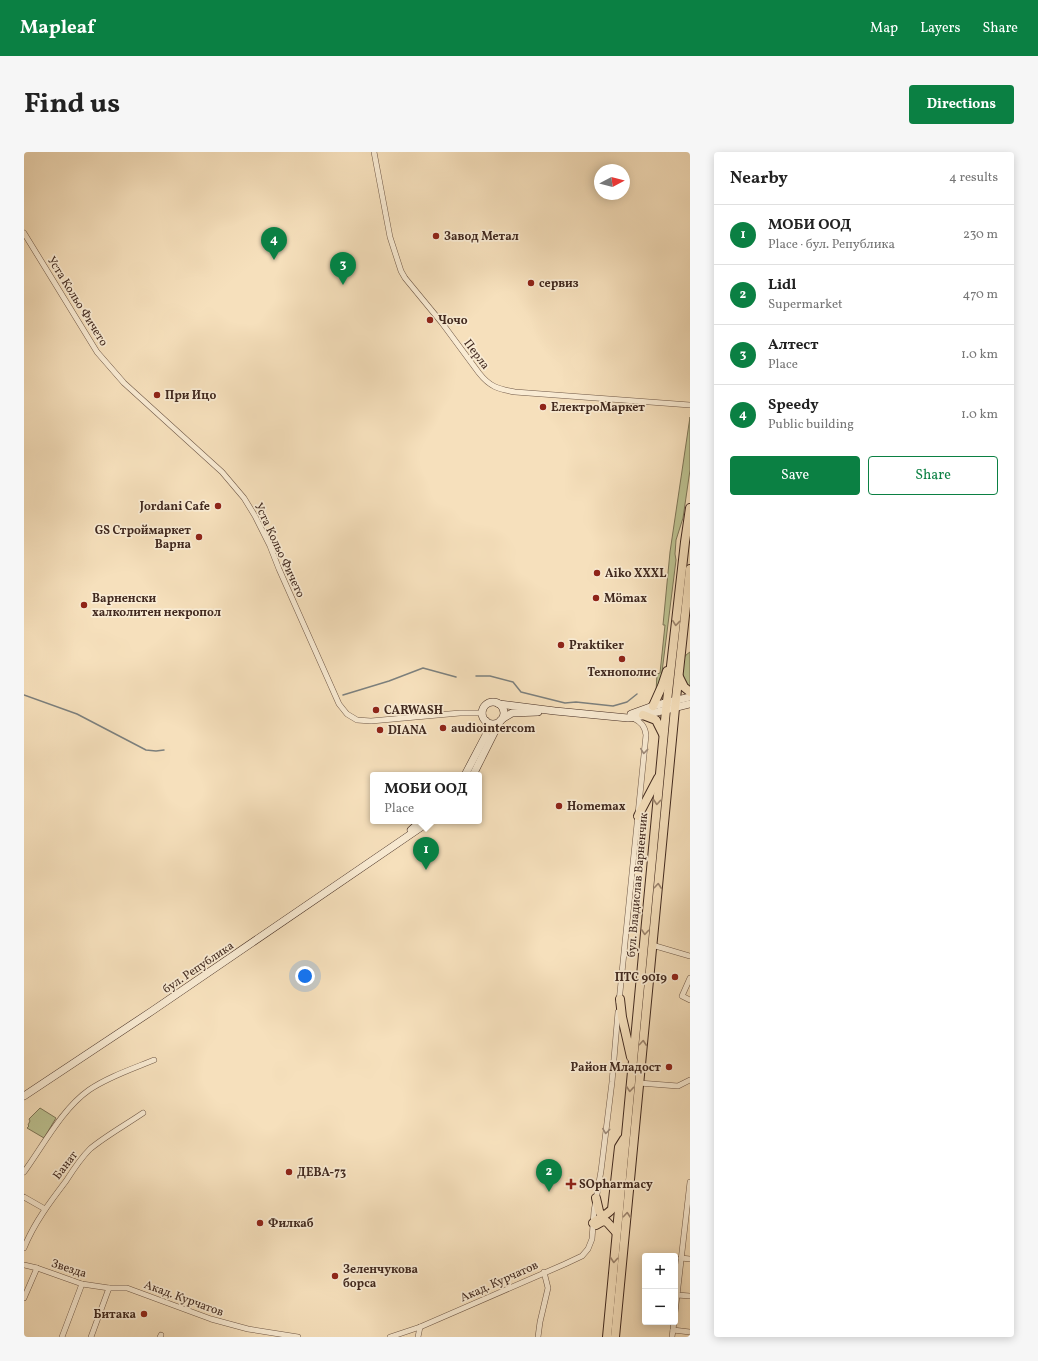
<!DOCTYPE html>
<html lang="en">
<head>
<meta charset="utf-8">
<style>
	body { margin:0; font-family:Vollkorn,serif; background:#f6f6f6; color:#222 }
	.controls { position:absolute; right:12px; bottom:12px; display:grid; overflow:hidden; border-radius:4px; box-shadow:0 2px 10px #0003 }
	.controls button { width:36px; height:36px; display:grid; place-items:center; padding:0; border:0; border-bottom:1px solid #e0e0e0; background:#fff; color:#222; font:20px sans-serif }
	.compass { position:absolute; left:570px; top:12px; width:36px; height:36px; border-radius:50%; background:#fff; box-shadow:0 2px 10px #0003; rotate:83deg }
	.you { position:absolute; left:281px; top:824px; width:14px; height:14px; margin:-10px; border:3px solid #fff; border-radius:50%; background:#1a73e8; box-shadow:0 0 0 6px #1a73e833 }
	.badge { display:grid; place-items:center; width:26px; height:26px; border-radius:50%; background:#0b8043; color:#fff; font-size:13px; font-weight:700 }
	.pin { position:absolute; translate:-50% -33px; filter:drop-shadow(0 1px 2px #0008) }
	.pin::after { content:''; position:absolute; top:21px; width:14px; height:12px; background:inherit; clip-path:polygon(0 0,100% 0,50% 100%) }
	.popup { position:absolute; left:346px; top:620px; width:112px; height:52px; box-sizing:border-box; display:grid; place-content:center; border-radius:4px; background:#fff; filter:drop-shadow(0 1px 3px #0005); font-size:13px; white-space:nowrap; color:#767676 }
	.popup b { font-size:15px; color:#222 }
	.popup::after { content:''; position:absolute; left:50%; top:100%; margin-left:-8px; border:8px solid transparent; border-top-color:#fff }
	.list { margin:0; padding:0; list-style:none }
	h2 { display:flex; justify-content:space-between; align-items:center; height:52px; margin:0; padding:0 16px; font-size:17px }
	h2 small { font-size:13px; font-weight:400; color:#767676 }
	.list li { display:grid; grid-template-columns:26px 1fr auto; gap:12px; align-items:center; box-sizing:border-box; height:60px; padding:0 16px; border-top:1px solid #e0e0e0 }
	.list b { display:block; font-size:15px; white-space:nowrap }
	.list p { margin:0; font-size:13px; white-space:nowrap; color:#767676 }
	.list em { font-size:13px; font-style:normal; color:#767676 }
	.actions { display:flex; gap:8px; padding:12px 16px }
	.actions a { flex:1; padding:9px 0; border:1px solid #0b8043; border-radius:4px; text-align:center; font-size:14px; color:#0b8043 }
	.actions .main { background:#0b8043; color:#fff }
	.map { position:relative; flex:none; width:666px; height:1185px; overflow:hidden; border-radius:4px }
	header { display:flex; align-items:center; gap:24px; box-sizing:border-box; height:56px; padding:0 20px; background:#0b8043; color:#fff }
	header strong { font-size:19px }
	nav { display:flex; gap:22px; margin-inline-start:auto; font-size:14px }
	.intro { display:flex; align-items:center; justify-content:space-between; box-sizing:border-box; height:96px; padding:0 24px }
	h1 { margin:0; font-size:28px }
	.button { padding:10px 18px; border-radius:4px; background:#0b8043; color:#fff; font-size:14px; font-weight:700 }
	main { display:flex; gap:24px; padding:0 24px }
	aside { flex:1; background:#fff; border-radius:4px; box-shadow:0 2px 10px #0003 }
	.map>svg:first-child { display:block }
	.green { fill:#bcc291; stroke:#7e7658 }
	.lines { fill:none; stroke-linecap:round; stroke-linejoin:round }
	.stream { stroke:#7c807e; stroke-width:1.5 }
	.street-casing { stroke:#6e5746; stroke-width:6 }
	.secondary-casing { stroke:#41291f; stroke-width:8 }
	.primary-casing { stroke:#41291f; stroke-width:10 }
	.street { stroke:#f9ebd3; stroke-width:5 }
	.secondary { stroke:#f9ebd3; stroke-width:7 }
	.primary { stroke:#f6e0bc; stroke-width:8 }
	.oneway { stroke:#9c846e }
	.oneway2 { stroke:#9d8a79 }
	.poi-dot { fill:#8f2418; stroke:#f9ebd3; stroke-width:1.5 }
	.labels { text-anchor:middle; stroke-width:3.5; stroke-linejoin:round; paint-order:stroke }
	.poi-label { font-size:12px; font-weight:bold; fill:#41291f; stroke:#f9ebd3; text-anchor:start }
	.street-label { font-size:12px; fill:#41291f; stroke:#f9ebd3 }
</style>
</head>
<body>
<header>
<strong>Mapleaf</strong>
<nav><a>Map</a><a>Layers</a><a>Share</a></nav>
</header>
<div class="intro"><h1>Find us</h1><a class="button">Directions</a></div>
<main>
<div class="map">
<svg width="666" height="1185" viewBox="0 0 666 1185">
	<rect width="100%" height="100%" fill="#f6e0bc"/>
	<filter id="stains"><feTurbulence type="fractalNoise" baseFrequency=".005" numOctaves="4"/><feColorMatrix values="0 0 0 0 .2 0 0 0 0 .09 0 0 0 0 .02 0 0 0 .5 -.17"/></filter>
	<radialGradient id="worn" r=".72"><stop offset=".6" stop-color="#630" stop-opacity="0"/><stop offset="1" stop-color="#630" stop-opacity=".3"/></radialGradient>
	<!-- green -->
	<g class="green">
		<polygon points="666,265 666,318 659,366 652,388 651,402 652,408 637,528 632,540 633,522 636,521 641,473 639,473 646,400"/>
		<path d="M666,500V540L660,535C657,522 653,508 666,500Z"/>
		<polygon points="16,956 32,966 20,986 3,976 5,974 4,973 6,969 5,967"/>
	</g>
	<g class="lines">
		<!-- stream -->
		<g class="stream">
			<polyline points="452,524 466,524 489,530 497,540 541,551 552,550 589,554 603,550 613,542"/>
			<polyline points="0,543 53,562 122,598 132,599 140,598"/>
			<polyline points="319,543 365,529 399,516 432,525"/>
		</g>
		<defs>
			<g id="street">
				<path d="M350,0L366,85L377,119L381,126L418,171L455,221C466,235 474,237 491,240L666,253"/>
				<polyline points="0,81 73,200 100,231 198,320 220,346 231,364 246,394 255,417 315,552 323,562 333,568 347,569 436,561 459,561"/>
				<polyline points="628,793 666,804"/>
				<polyline points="666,826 658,844 666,848"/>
				<path d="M595,850L622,583C621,574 617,570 609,566"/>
				<polyline points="615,931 654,934 666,928"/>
				<path d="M0,1020C19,994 38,957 65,938C84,925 108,917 130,908"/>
				<polyline points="0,1045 21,1057"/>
				<path d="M0,1096C10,1071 26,1050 42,1029C49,1018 57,1006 66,997C80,985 103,972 119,961"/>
				<polyline points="657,1106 666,1107"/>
				<polyline points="0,1113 13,1116 58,1132 85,1136 103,1136 187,1167 224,1177 274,1185"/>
				<polyline points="653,1143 666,1144"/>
				<polyline points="0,1146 13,1116"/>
				<polyline points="651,1161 666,1030"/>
				<polyline points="649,1178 666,1180"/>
				<polyline points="38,1185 58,1132"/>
				<polyline points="67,1185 85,1136"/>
				<polyline points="136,1185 137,1183"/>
				<polyline points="366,1185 396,1175 541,1112 558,1104 564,1097 568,1087 570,1059 577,1019 588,930 594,860"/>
				<polyline points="394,1185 396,1175"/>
				<polyline points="514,1185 516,1170 524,1136 520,1120"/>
				<polyline points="648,1185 650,1170"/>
			</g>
			<g id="secondary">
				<circle cx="469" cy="561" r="11"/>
				<polyline points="475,552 531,559 604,566 613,565 666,552"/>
				<polyline points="607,562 629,554 666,545"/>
				<polyline points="478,567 488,561 514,560"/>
				<polyline points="441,623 462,583 464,577 462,569"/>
				<polyline points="449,623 476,569"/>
				<polyline points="387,678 397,669"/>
				<polyline points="0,944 128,859 406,669"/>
			</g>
			<g id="primary">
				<polyline points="655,525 660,535 666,540"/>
				<polyline points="629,554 638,534 643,519"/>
				<polyline points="619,563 632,568 639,582"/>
				<polyline points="614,664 634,626"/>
				<polyline points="596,847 598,865 607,905"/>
				<polyline points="572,1046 575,1059 580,1067"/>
				<path d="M569,1071C575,1066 583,1063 588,1057L595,995L600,987"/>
				<polyline points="572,1073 579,1069 583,1070 592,1080"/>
				<polyline points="583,1185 642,558 661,390 666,356"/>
				<polyline points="591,1185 651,556 666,417"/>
			</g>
		</defs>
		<!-- street casing -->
		<use href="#street" class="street-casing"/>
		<!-- secondary casing -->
		<use href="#secondary" class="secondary-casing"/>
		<!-- primary casing -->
		<use href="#primary" class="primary-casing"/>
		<!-- street -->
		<use href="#street" class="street"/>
		<!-- secondary -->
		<use href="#secondary" class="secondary"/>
		<!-- primary -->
		<use href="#primary" class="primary"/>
	</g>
	<!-- one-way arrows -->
	<defs><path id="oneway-chevron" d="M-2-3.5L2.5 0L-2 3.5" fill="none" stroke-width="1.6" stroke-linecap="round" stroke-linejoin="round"/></defs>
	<g class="oneway">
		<use href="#oneway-chevron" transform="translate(652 471) rotate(96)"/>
		<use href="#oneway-chevron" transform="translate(633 650) rotate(95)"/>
		<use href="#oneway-chevron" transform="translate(634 734) rotate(-85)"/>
		<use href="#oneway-chevron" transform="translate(621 780) rotate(95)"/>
		<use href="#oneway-chevron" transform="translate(619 891) rotate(-85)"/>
		<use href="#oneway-chevron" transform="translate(606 937) rotate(95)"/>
		<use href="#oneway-chevron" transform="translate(603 1063) rotate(-85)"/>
		<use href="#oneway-chevron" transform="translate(590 1108) rotate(95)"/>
	</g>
	<g class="oneway2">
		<use href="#oneway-chevron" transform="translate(620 599) rotate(96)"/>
		<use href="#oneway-chevron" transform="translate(582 979) rotate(97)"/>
	</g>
	<!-- markers -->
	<g class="poi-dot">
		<circle cx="412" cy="84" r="4"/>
		<circle cx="507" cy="131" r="4"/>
		<circle cx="406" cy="168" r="4"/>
		<circle cx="133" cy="243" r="4"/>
		<circle cx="519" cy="255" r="4"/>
		<circle cx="194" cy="354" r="4"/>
		<circle cx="175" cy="385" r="4"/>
		<circle cx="573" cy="421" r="4"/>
		<circle cx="572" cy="446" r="4"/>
		<circle cx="60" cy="453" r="4"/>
		<circle cx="537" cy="493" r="4"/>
		<circle cx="598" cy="507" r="4"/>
		<circle cx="352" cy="558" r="4"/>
		<circle cx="419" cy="576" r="4"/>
		<circle cx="356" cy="578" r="4"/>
		<circle cx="535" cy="654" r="4"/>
		<circle cx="651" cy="825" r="4"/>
		<circle cx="645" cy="915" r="4"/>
		<circle cx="265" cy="1020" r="4"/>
		<path d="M545 1026h4v4h4v4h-4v4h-4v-4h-4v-4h4z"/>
		<circle cx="236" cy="1071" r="4"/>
		<circle cx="311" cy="1124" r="4"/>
		<circle cx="120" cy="1162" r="4"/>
	</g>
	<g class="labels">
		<!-- poi labels -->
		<g class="poi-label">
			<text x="420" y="88">Завод Метал</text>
			<text x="515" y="135">сервиз</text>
			<text x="414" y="172">Чочо</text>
			<text x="141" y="247">При Ицо</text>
			<text x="527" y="259">ЕлектроМаркет</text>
			<text x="186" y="358" text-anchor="end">Jordani Cafe</text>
			<text x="167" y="382" text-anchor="end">GS Строймаркет<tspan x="167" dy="14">Варна</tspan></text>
			<text x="581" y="425">Aiko XXXL</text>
			<text x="68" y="450">Варненски<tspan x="68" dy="14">халколитен некропол</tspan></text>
			<text x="580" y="450">Mömax</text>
			<text x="545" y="497">Praktiker</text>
			<text x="598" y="524" text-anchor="middle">Технополис</text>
			<text x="360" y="562">CARWASH</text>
			<text x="427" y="580">audiointercom</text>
			<text x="364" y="582">DIANA</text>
			<text x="543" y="658">Homemax</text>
			<text x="643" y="829" text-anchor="end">ПТС 9019</text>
			<text x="637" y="919" text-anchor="end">Район Младост</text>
			<text x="273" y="1024">ДЕВА-73</text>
			<text x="555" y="1036">SOpharmacy</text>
			<text x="244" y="1075">Филкаб</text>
			<text x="319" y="1121">Зеленчукова<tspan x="319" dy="14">борса</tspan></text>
			<text x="112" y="1166" text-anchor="end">Битака</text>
		</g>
		<!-- street labels -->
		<g class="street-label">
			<text transform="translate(54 149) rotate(58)" y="4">Уста Кольо Фичето</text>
			<text transform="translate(453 202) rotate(53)" y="4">Перла</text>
			<text transform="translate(256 398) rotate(65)" y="4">Уста Кольо Фичето</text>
			<text transform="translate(613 733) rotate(-85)" y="4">бул. Владислав Варненчик</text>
			<text transform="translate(174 815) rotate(-34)" y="4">бул. Република</text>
			<text transform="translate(41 1013) rotate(-53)" y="4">Банат</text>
			<text transform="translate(45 1116) rotate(18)" y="4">Звезда</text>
			<text transform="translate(475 1129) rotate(-24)" y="4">Акад. Курчатов</text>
			<text transform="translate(160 1146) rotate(20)" y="4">Акад. Курчатов</text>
		</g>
	</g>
	<rect width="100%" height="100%" filter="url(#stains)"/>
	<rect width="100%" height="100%" fill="url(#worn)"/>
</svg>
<div class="controls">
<button>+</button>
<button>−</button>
</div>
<svg class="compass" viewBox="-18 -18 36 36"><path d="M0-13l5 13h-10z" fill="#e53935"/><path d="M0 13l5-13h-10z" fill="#767676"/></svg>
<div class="you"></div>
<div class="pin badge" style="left:402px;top:718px">1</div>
<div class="popup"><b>МОБИ ООД</b>Place</div>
<div class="pin badge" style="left:525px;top:1040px">2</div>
<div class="pin badge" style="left:319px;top:133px">3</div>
<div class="pin badge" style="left:250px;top:108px">4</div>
</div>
<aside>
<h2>Nearby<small>4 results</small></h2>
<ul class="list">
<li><span class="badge">1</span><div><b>МОБИ ООД</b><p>Place · бул. Република</p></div><em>230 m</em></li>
<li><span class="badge">2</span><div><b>Lidl</b><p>Supermarket</p></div><em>470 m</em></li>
<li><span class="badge">3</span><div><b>Алтест</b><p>Place</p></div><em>1.0 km</em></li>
<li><span class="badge">4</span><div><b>Speedy</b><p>Public building</p></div><em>1.0 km</em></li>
</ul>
<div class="actions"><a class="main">Save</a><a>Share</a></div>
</aside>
</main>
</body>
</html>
